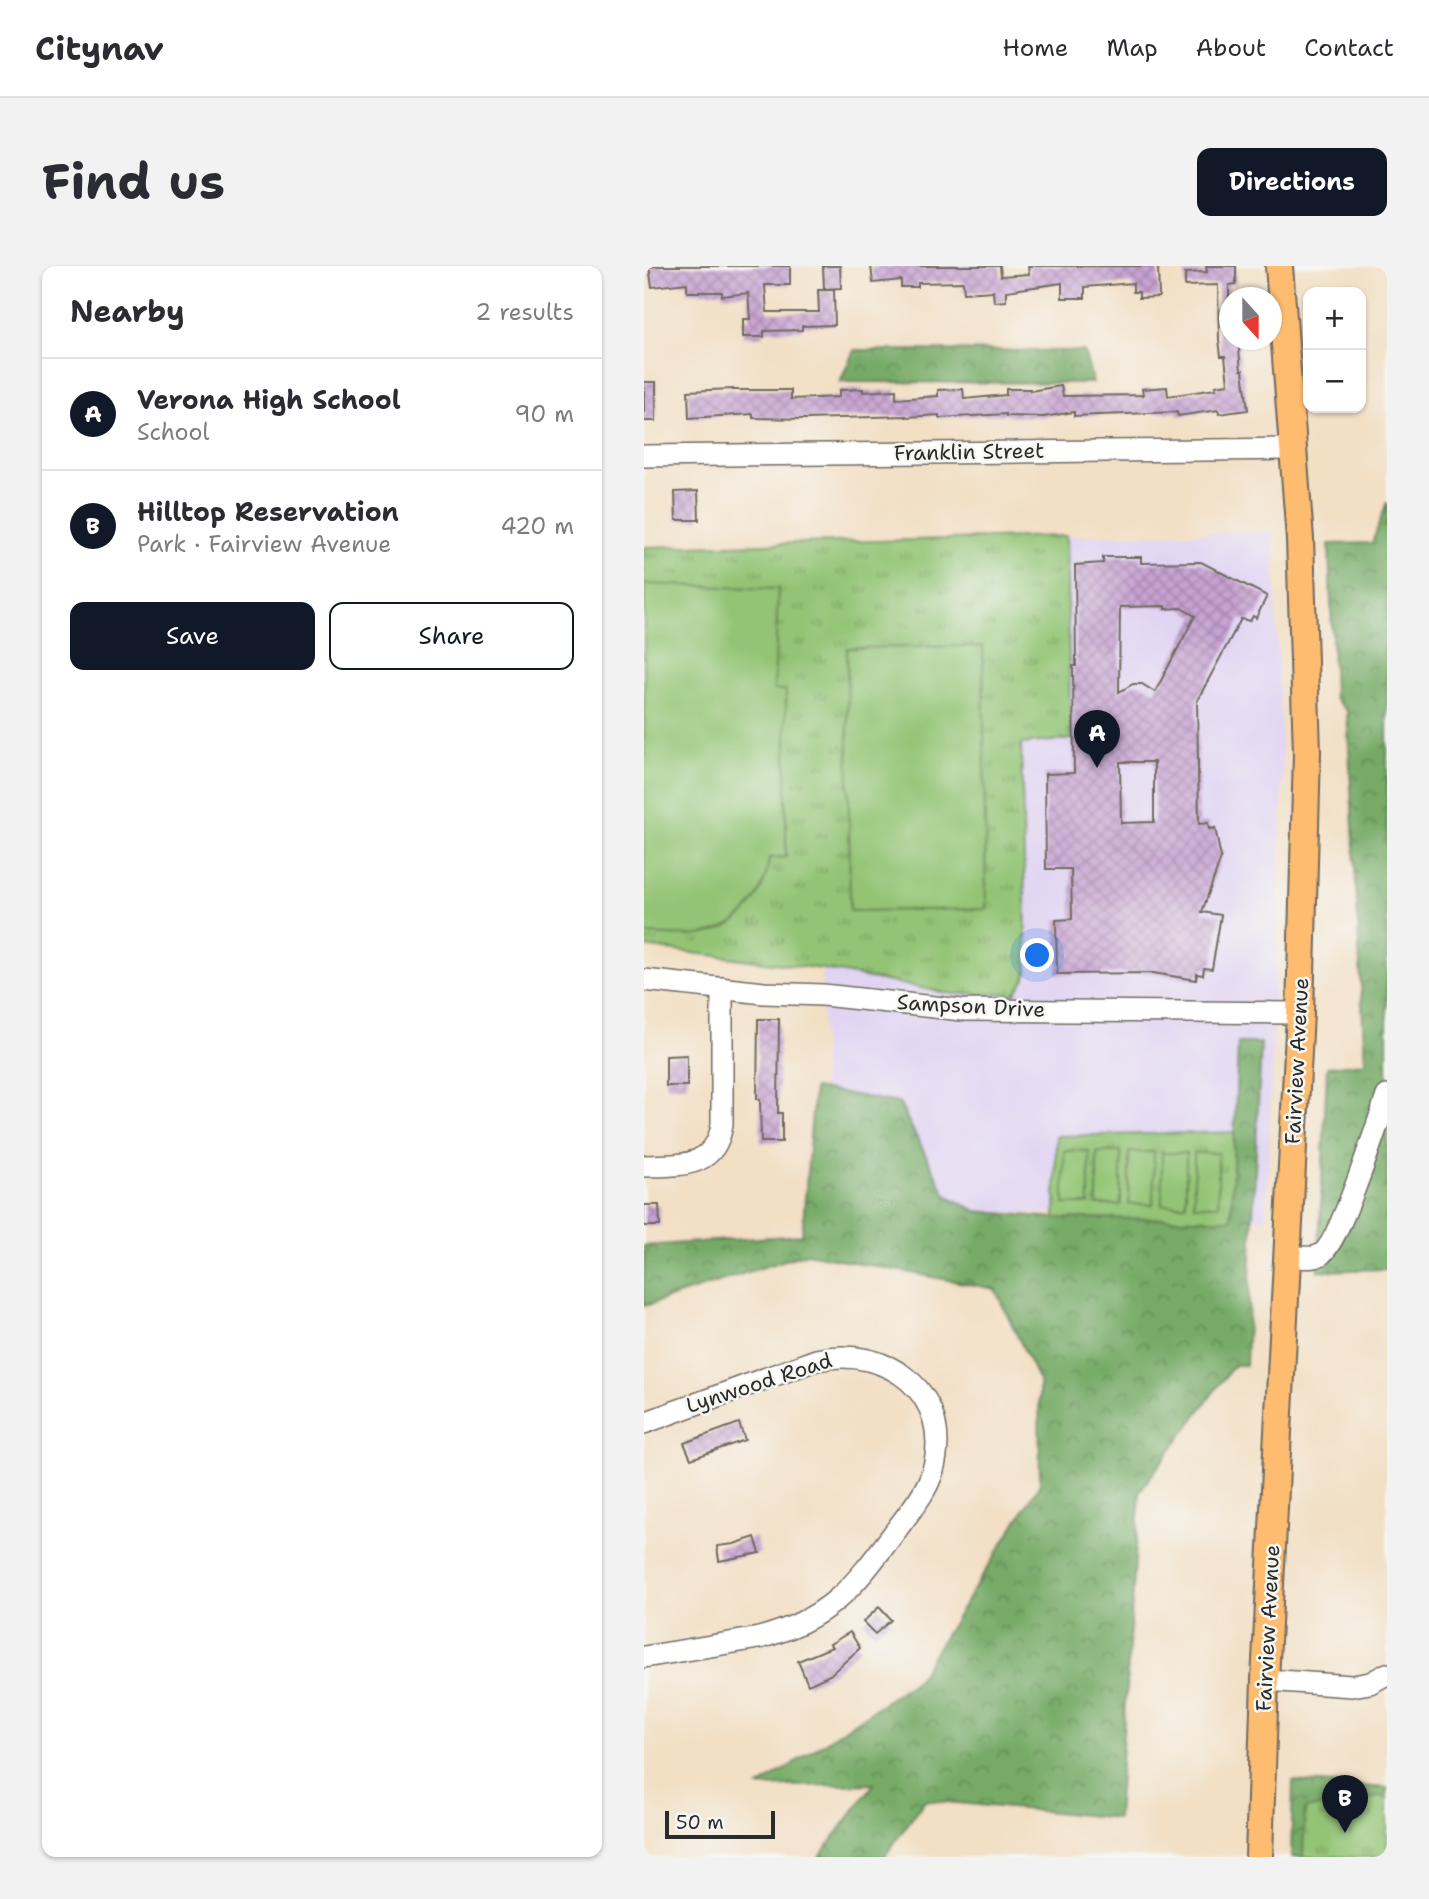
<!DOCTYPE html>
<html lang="en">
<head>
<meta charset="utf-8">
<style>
	body { margin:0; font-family:"Shantell Sans",sans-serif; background:#f2f2f3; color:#2b2b33 }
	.controls { position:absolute; right:21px; top:21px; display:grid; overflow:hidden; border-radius:14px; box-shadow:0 2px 5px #0004 }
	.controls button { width:63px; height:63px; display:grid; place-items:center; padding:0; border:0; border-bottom:2px solid #e1e1e2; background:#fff; color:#2b2b33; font:35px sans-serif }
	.compass { position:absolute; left:575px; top:21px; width:63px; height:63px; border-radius:50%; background:#fff; box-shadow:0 2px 5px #0004; rotate:159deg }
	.scale { position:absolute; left:21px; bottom:18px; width:110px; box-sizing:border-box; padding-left:7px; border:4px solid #2b2b2b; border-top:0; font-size:19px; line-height:24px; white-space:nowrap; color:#2b2b2b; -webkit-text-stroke:5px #f6f6f2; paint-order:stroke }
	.you { position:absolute; left:394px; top:690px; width:24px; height:24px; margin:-18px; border:5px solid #fff; border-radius:50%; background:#1a73e8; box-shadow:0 0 0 10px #1a73e833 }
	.badge { display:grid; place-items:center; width:46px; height:46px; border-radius:50%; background:#111827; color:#fff; font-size:23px; font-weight:700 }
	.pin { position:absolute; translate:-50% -58px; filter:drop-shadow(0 2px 4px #0008) }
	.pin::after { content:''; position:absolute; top:37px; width:24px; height:21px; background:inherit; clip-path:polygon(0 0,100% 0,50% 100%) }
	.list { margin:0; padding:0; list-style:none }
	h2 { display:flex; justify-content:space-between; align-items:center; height:91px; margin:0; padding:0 28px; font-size:30px }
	h2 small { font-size:23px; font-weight:400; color:#7c7c81 }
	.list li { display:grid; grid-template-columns:46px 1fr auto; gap:21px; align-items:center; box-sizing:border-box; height:112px; padding:0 28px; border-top:2px solid #e1e1e2 }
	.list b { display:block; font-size:26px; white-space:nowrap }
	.list p { margin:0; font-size:23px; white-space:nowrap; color:#7c7c81 }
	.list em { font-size:23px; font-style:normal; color:#7c7c81 }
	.actions { display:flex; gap:14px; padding:21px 28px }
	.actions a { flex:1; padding:16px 0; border:2px solid #111827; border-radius:14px; text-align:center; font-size:24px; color:#111827 }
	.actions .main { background:#111827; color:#fff }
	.map { position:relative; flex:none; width:743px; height:1591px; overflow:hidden; border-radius:14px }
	header { display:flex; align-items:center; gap:42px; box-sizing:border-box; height:98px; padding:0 35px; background:#fff; border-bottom:2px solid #e1e1e2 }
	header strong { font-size:33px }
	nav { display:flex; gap:38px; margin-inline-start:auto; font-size:24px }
	.intro { display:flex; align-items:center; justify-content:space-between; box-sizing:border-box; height:168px; padding:0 42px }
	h1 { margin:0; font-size:49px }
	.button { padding:18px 32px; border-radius:14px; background:#111827; color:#fff; font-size:24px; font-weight:700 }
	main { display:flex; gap:42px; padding:0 42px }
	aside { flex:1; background:#fff; border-radius:14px; box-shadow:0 2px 5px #0004 }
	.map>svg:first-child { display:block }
	.built { fill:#e1d4f3 }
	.forest { fill:url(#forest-crowns); stroke:#506a48; stroke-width:2 }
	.park { fill:url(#park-tufts); stroke:#5f7850; stroke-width:2 }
	.pitch { fill:#93c474; stroke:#5f7850; stroke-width:2 }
	.building { fill:url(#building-cross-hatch); fill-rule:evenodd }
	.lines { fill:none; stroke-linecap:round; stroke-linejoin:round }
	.minor-casing { stroke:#716a61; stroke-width:24 }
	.major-casing { stroke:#716a61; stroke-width:30 }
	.minor { stroke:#fff; stroke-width:21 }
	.major { stroke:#fdbc70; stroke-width:26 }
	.labels { text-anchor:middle; stroke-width:5; stroke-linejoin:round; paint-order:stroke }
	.street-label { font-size:21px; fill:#2b2b2b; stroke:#f6f6f2 }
</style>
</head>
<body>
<header>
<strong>Citynav</strong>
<nav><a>Home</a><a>Map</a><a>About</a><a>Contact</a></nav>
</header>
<div class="intro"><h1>Find us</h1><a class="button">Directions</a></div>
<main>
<aside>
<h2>Nearby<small>2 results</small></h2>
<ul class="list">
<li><span class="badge">A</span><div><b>Verona High School</b><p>School</p></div><em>90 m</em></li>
<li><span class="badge">B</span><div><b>Hilltop Reservation</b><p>Park · Fairview Avenue</p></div><em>420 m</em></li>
</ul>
<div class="actions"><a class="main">Save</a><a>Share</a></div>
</aside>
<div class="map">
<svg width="743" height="1591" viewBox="0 0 743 1591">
	<defs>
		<pattern id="forest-crowns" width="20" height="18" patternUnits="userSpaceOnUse" patternTransform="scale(1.75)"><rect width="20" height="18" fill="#76aa66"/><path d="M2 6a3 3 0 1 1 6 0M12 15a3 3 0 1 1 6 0" fill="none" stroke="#618b54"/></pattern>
		<pattern id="park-tufts" width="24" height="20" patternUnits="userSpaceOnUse" patternTransform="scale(1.75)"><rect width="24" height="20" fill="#93c474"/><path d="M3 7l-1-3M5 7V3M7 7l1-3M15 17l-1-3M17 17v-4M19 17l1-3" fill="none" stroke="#789f5f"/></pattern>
		<pattern id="building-cross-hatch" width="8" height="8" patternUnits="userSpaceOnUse" patternTransform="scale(1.75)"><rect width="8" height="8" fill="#c7a3d2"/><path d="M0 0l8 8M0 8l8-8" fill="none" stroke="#a285ab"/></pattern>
	</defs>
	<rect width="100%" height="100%" fill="#f6f6f2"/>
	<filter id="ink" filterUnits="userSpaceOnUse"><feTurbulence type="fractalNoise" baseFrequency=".0143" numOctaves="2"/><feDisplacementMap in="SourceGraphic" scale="14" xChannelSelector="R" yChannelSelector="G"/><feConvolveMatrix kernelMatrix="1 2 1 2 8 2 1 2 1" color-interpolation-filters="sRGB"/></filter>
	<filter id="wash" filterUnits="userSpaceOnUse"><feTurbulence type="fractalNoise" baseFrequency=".00686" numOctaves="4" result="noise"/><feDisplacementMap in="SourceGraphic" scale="28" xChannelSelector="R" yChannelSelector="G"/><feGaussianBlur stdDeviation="1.57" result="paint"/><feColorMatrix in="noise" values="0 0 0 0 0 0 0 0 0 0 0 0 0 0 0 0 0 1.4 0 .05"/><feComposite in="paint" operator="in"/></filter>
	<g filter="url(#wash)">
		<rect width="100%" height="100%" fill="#f2dfc4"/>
		<!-- built -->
		<polygon class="built" points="629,265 639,515 622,953 332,945 302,929 255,837 179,824 178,703 0,681 0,281"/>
		<!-- forest -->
		<g class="forest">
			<polygon points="210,84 440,85 449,117 196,116"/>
			<polygon points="743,236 743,1003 674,1005 683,801 721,797 703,445 690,432 685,278 728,277"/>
			<polygon points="594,777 617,777 602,1099 590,1099 496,1225 473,1552 281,1534 240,1591 175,1591 230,1518 115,1521 273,1414 396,1218 395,1115 351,1023 163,987 0,1040 0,980 158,969 170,822 255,837 302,929 332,945 411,952 587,953"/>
			<polygon points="649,1515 743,1522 743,1591 647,1591"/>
		</g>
		<!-- park -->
		<g class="park">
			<polygon points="422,270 427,473 377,478 383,709 371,728 308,728 179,703 0,681 0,281"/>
			<polygon points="590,866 587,953 411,952 412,870"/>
			<polygon points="743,1530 743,1591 659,1591 661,1543"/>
		</g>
		<!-- pitch -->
		<g class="pitch">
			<path d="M0,318L134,323L130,424H142V591L125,592C121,629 99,662 60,668C41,672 19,668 0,668Z"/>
			<polygon points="339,380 342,643 206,645 203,382"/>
			<rect x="420" y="885" width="25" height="53"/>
			<rect x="453" y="886" width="24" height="53"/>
			<polygon points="485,886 510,886 509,939 485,938"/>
			<rect x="518" y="887" width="24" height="52"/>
			<rect x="550" y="887" width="24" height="52"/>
		</g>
		<g id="blocks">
			<!-- building -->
			<g class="building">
				<polygon points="14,0 146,0 146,19 121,19 123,46 175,46 174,24 190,24 191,59 158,60 158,64 120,65 120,71 99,71 99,53 106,53 104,27 78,30 78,26 43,26 43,17 8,21 5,1"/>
				<polygon points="179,0 196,0 197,22 180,23"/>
				<polygon points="227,0 356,0 357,10 385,8 384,0 514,0 515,31 495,32 495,26 489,26 489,17 441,21 441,32 418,32 418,17 362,25 362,35 350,36 349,25 320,27 319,16 274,17 274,21 257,21 257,14 229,17"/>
				<polygon points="562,0 592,0 592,18 585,19 585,74 594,74 597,104 599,104 604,144 575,148 574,144 534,150 533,146 430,150 430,146 399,151 362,150 362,148 295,152 295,149 262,151 262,150 162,153 109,152 109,148 45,152 44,125 89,123 89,124 147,124 147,133 195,131 195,124 219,123 219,126 252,124 252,133 294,130 294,124 319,123 320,133 362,129 362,123 386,123 386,125 417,120 419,130 499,129 498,123 523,121 524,130 572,123 571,120 584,118 581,90 577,90 575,74 574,19 541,20 541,7 563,6"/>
				<rect x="0" y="116" width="12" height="39"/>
				<polygon points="54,225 55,254 32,254 31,226"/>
				<path d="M459,291H497V297L557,296L623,330L612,352L609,350L606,355L597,353L553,435L555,558L564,557L565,563L571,562L577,592L558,646L577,649L568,703L560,702L559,709L553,708L552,714L509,707L413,708L412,654L428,653L427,603H402L401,508L430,507L429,400H432L431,299L459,297ZM521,340V343L537,342L551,350L511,426L498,418H489L475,426L476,341ZM476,496H510V556L477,557Z"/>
				<polygon points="114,753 135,753 134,847 138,847 138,876 117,876 116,833 113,833"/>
				<polygon points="43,789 43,820 22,820 22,790"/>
				<polygon points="0,939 15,939 16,960 0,960"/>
				<polygon points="95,1157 101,1174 47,1193 40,1177"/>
				<polygon points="111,1271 116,1287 75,1295 73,1280 90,1278"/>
				<polygon points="235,1341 247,1354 231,1368 219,1356"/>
				<polygon points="206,1366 216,1382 186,1409 164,1419 154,1395 188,1381 186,1378"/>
			</g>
		</g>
	</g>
	<g filter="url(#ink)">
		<use href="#blocks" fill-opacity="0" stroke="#716a61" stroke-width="2"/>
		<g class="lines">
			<defs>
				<g id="minor">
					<polyline points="0,190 650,183"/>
					<polyline points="0,714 120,727 179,729 318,744 656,747"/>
					<path d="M0,900C35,899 72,903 78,858V722"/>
					<path d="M643,990C653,990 666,994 676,989C695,979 734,856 743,830"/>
					<path d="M0,1157L172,1094C243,1078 310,1128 289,1204C283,1226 266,1245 253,1263C210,1320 187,1353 115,1372L0,1391"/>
					<polyline points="621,1414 708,1420 726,1417 743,1408"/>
				</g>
				<polyline id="major" points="615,1591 621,1414 656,747 663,486 656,273 635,0"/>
			</defs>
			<!-- minor casing -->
			<use href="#minor" class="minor-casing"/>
			<!-- major casing -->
			<use href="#major" class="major-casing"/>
			<!-- minor -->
			<use href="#minor" class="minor"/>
			<!-- major -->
			<use href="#major" class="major"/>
		</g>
	</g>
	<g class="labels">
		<!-- street labels -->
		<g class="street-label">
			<text transform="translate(325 186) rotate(-1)" y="7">Franklin Street</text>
			<text transform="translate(327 740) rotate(3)" y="7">Sampson Drive</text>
			<text transform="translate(653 795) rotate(-87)" y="7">Fairview Avenue</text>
			<text transform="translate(115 1117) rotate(-18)" y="7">Lynwood Road</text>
			<text transform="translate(624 1362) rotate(-87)" y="7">Fairview Avenue</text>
		</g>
	</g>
</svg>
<div class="controls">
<button>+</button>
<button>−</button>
</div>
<svg class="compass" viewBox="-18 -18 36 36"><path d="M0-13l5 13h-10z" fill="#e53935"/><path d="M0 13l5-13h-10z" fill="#7c7c81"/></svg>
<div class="scale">50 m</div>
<div class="you"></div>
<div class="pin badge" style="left:453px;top:502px">A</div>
<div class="pin badge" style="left:701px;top:1567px">B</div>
</div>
</main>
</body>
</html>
